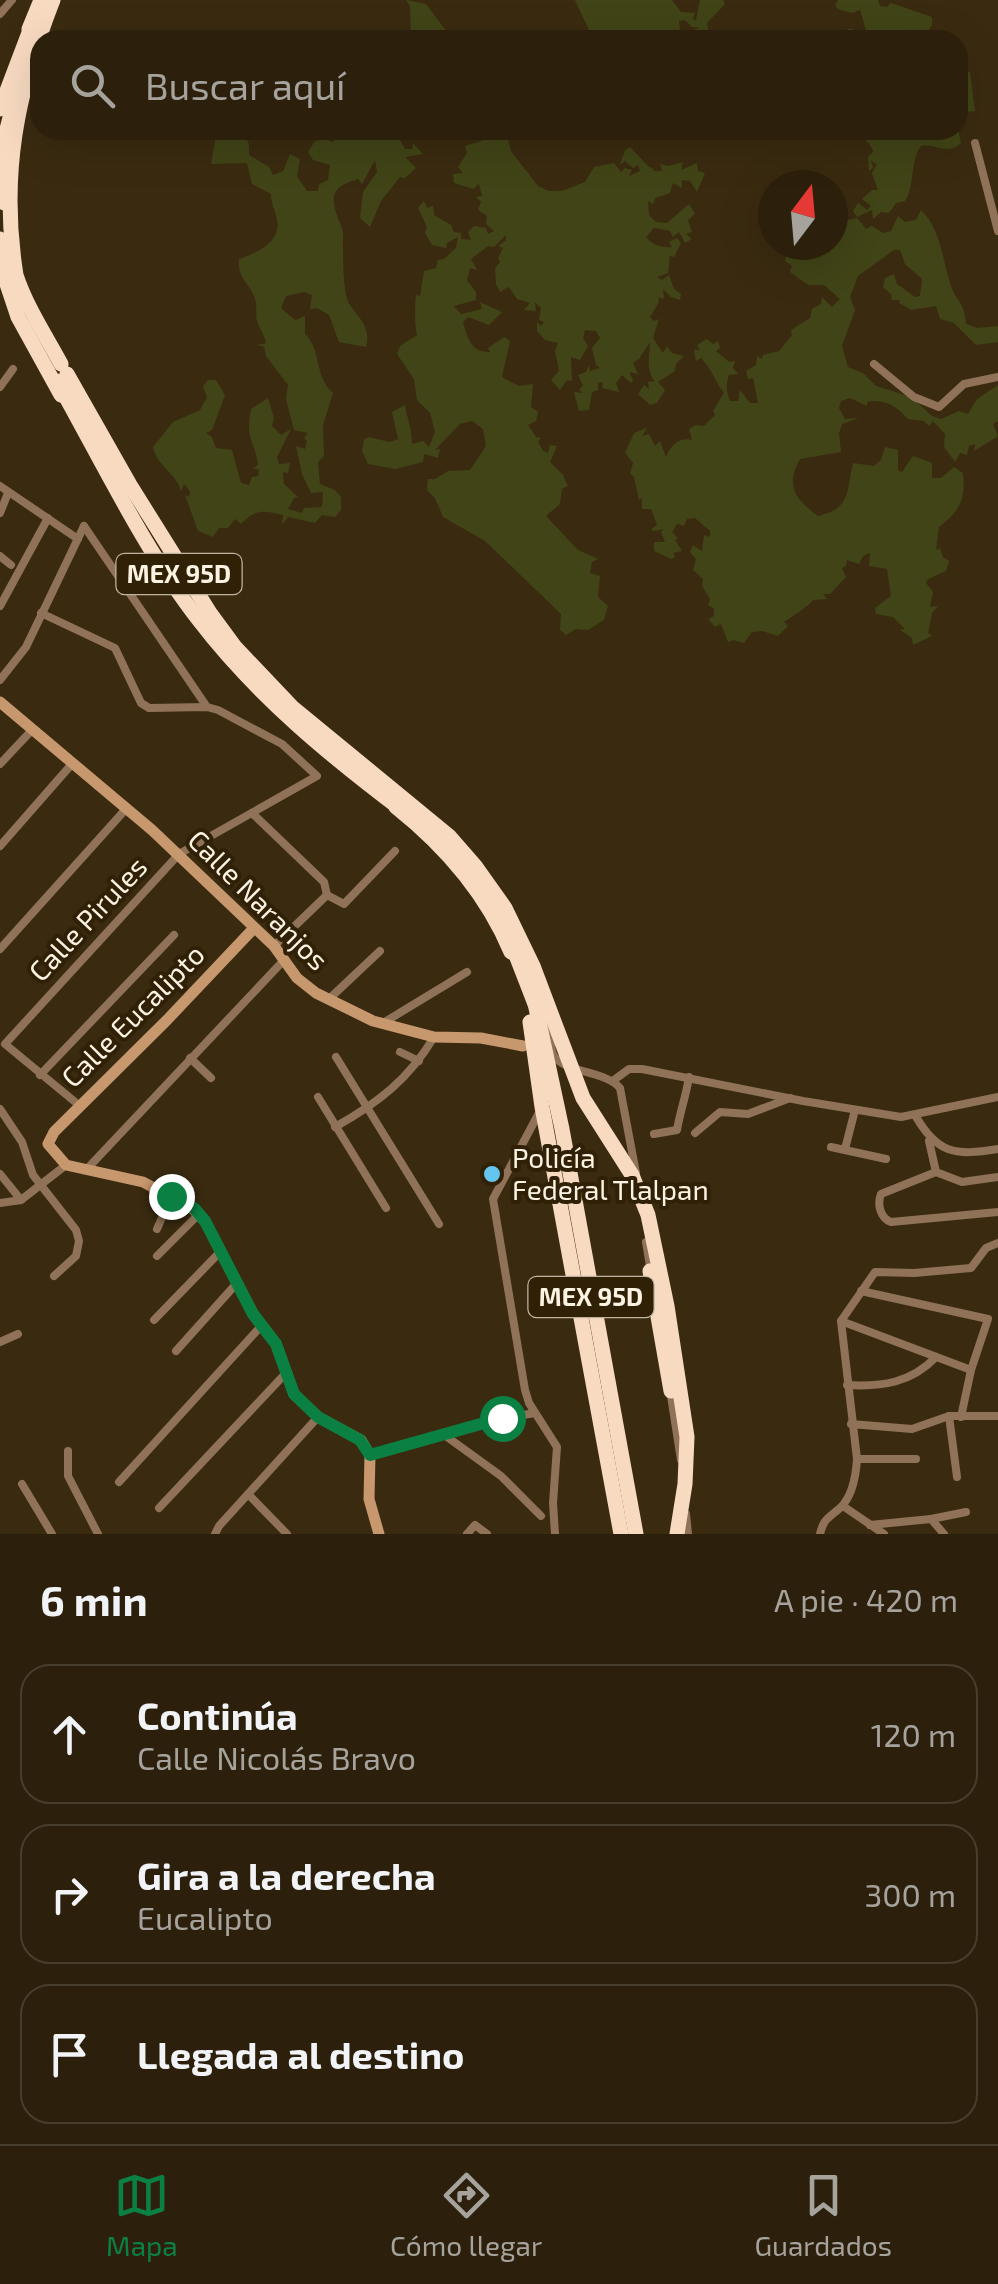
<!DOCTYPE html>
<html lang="es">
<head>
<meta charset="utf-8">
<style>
	body { margin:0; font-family:"Exo 2",sans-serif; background:#342815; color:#f1f3f6 }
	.compass { position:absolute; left:758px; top:170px; width:90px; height:90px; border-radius:50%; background:#2c200c; box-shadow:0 10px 40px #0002; rotate:16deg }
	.stop { position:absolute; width:30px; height:30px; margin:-22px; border:8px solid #0b8043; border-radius:50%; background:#fff }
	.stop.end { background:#0b8043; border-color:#fff; box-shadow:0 2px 10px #0008 }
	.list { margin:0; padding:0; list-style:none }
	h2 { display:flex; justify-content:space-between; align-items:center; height:130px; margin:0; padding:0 40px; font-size:42px }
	h2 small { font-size:32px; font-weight:400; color:#a6a39d }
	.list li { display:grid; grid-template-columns:65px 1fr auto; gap:30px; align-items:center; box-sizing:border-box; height:140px; margin:0 20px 20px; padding:0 20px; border:2px solid #483e2d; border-radius:30px }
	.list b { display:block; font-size:38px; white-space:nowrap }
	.list p { margin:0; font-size:32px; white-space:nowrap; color:#a6a39d }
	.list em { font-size:32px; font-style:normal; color:#a6a39d }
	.icon { flex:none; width:55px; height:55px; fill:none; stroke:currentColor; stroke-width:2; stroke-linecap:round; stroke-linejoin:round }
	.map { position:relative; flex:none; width:998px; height:1534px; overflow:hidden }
	.search { position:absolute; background:#2c200c; box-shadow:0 10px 40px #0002; left:30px; right:30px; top:30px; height:110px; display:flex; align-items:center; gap:25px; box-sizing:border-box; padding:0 35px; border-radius:30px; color:#a6a39d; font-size:38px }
	.sheet { height:610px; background:#2c200c }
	nav { display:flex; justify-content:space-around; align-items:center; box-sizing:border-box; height:140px; border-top:2px solid #483e2d; background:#2c200c; font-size:28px; color:#a6a39d }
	nav a { display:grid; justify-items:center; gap:5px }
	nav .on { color:#0b8043 }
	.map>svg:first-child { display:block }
	.green { fill:#414416 }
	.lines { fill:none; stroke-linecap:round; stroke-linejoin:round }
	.street { stroke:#8f7258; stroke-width:8 }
	.secondary { stroke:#c7976d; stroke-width:11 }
	.highway { stroke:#f8dac1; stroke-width:15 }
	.highway-bridge { stroke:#f8dac1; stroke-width:15 }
	.route { stroke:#0b8043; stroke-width:12 }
	.poi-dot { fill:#64c5ee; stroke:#302106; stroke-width:4 }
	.labels { text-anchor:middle; stroke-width:8; stroke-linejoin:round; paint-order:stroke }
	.shield { fill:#302106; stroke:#c0b4a1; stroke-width:2.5 }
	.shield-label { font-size:25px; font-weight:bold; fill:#fdf3e3 }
	.street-label { font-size:28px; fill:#fdf3e3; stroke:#302106 }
	.poi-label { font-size:28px; fill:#fdf3e3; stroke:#302106; text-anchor:start }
</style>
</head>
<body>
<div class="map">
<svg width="998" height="1534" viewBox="0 0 998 1534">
	<rect width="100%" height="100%" fill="#3a2b10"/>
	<!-- green -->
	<g class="green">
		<polygon points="406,0 426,4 453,40 411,40 410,6"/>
		<polygon points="575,0 672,0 681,12 695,13 693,19 696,20 700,0 723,0 725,4 707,23 709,33 719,36 717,40 686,40 683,33 700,28 692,27 685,20 679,21 681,40 601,40 589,30"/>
		<polygon points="838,0 878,0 880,6 887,7 891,3 932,17 932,25 922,40 851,40 847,29 853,29 856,35 862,38 867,33 860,10 852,13 838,9 835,5"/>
		<polygon points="958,64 963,70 970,72 975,111 959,113 958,118"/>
		<path d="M958,129L961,143C948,156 935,143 921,146C909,163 916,183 905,201L896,203L889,213L881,212L873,219L872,210L857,217L853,211L858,203L867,210L871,206L862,199L872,190H878L872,173L877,164L871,161L873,168L869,171L868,157L873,152C872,144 864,141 862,133L856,136L848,133L849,130Z"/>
		<path d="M217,130H242L249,144V155L269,167L273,175L283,171L290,154L300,159L297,176L307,191H318L319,184L328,180L330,165L313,160L308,152L315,141L324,139L333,142L341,130H394L405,149H412L413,143L423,154L405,157L416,168L405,178L400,177L381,201L370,227L360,218L363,192L377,172L375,160L362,184L358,179C348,183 336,185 334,197C332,211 343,224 343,235C343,250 342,294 350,305C360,319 371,328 366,347L339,342L329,315L317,308L310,309L312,295L304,292L286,296L281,308L295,320L305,316V334C322,350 314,377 333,393L323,425L324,456L318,462L320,484L335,490L341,497V510L335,517L322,515L315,523L288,517L282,525L283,515C263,510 255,509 241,524L235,519L228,528H219L213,537L198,531L185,495L189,497L190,491L184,484L181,492C178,474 157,467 153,447L173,422L200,410L207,397L203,386L208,380H216L225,395L212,430L206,433L212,437L216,448L232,450L241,483L249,485L252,477L258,476L259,470L253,468L258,465C254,438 245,440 251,409L268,398L274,418L272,426L281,435L291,429L277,457L279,464L290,463L288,473L283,472L284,484L298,497L294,498L288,509L302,513L304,508L322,507L323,492L311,493L302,474L296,446L305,449L307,441L304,438L308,433L294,430L286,399L288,385L266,356L264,347L257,345L266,343C264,335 260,329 257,321C255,314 258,304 254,296C248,282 237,277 239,259C256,253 282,243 277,219C275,210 271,204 271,194L252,184L247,163L211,164Z"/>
		<path d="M483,130H500L508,139L511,151L538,186L549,191H562L585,182L594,167L614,163L621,172L625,168L632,170L629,176L640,171L638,165L633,168L625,161L620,165L625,150L630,147L649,167L654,169L653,171H662L660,164L669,166L683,162L681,170L697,163L698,171L705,173L697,192L690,181L682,180V188L673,183L670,193L655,198L653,204L648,201L649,215L656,222L667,223L689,204L695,214L688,220L692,232L686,234L692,239L685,243L679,232L673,237L670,231L654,228L646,237C652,245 661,248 672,247L669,242L677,238L681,243L674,257L670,256L668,273L657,277L662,280L669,275L674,289L681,294L680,300L671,297L663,289L664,299L658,297L659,302L650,317L654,321L659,319L653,338L663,353L667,346L672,353L684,356L676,364L675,371L658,382L665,390L657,403L650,405L638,394L644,385L649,389L648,382L655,381C645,371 650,353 650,342L639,359L633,363L638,374L629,372L633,380L631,383L622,375L616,383L619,392L602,388L603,382L598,383V390L592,392L589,410L579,411L574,392L583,393L579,390L583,385L578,375L586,372L589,365L590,371L600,368L596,365L592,348L600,338L596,331L585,330L583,338L588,346L580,360L571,357L572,381L567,380L560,390L551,380L559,371L555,351L558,343L545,340L537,331V322L541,326L544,322L539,320L541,308L535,302L536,311L524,310L530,303L517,299L509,287L500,292L496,284L495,268L500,262L498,258L503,248L498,246L506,240V235L494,247L488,246L471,259L477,270L470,268L467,280L476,292V300L454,306L461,314L482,309L480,302L502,312L489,325L468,317L463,322C467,337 471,353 490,352L488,348L504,337L510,341L502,377L519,386L533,384L531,407L538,412L536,421L528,425L536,437L541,438L538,442L543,451L548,453L550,445L557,446L550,462L563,475L568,486L562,489L560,504L546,516L578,550L598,559L592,562L590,573L600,576L598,597L608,606L604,620L588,630L576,629L566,635L560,630L561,614L485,541L443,517L435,498L427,490L428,479H435L448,471L470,470L486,446L483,429L472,421L460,424L435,450L440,449L438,458L424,454L423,462L395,469L368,464L362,451L364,440L368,437L390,442L398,439L392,412L405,405C407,419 412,429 412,444L423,441L429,447L435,432L430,413L417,400L414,379L397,354L400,346L417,335C414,322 415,306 416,295L420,296L424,271L436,268L438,260L444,259L456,248L458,237L447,243L446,248L432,245L425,233L427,227L418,208L424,201L427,208L433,206L434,215L451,225L454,232L461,233V239L471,240L468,232L474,226L486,228L488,234L494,231L486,224L487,216L478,210L481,202L476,197L482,196L479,184L473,189L454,183L453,174L463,173L458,167L467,153L465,146L484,140L489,134Z"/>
		<path d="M921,210C942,231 942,260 951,286C957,303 964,300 966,324L977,328L998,326V342L976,345L954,323L940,319L936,306L911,310L899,303L900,300H892L891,294L883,287L885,278L894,274L897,284L915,297L920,296L922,279L905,264L900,250H894L858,276L850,297L855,310L842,346L848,367L863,373L876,386L911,397L932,416L941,419L959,411L968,414L977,399L998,385V421L993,424L998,436L974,451L975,444L969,446L967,455L960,453L955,462L944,447L945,434L933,421L929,426L924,421L908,419C896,405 886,400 868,401L867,406L850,398L841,401L839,408L845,419L859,418L842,424L839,433L841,452L800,459C785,486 795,499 818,516C851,508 846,493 853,463L874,466L881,460L885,447L898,450V470L902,472L913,456L932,463V478H941L954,467L963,473C966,500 959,512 939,527L936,550L940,548L943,557L949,561L946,571L928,579L926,583L933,592L930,607L938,606L932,613L928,633L932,636L913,645L912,638L900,630L905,629L893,617L876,614L875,608L891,596L887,569L869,566L870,553L863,556L859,564L847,560L846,566L842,568L846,577L830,594H823L827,599L813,600C810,605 789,619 784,622L788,626L778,636L762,631L752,632L744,643L734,640L728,642L721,624L715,627L708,619L714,616V609L708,605L710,599L702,586L703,579L693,570L696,559L690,552L693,545L702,551L704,535L710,537V531L695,518L687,519L684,526L677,524L672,532L678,538L675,540L682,551L673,553L675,557L671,559L654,551V542H665L661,532L664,529L654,531L651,529L657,525L651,509H642V498L639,500L634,477L630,473L633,463L625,453L634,433L647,428L642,436L649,434L655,446L660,441L666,457C671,445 679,437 692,440L689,429L695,425L704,426L715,415L713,411L724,393C715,381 711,368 701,358L696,361L694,350H700L697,345L707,339L713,344L718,341L720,348L716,351L729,362L735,361L733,368L738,374L729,375C726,384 726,392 730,401H738L740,390L750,403H758L753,378L748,379L746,371L756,365L757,356L762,359L763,355L779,351L792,335L791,330L810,318L812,309L821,304L822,297L832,307L840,299L824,285H808L790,272L792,266L785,261L787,253L792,255L796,249L833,245V224L857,218L866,229L872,226L883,233L891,231L898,216L905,222L916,220Z"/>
	</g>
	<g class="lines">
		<!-- street -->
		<g class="street">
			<polyline points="0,14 12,0"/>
			<polyline points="975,143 998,231"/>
			<polyline points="874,364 914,397 939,407 964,384 998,377"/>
			<polyline points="0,387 13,369"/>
			<polyline points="0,486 78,539"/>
			<polyline points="0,513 8,493"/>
			<polyline points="84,526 207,707"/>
			<polyline points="0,556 11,565"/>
			<polyline points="0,606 48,518"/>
			<polyline points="41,613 115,648 141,703 149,708 207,707 218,710 282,744 317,776 179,854 5,1044 80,1106"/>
			<polyline points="0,680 26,647 84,526"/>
			<polyline points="0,764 32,730"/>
			<polyline points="252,813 324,882 327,895"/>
			<polyline points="0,846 71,765"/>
			<polyline points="327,895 344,904 395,851"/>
			<polyline points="274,946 327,895"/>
			<polyline points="0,949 125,810"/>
			<polyline points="329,999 380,951"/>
			<polyline points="383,1023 467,972"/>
			<path d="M550,1028C551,1036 550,1047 553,1054C561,1073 605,1070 620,1088L636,1173"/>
			<polyline points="400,1052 419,1061"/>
			<polyline points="336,1057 439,1224"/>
			<polyline points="190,1058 211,1078"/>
			<polyline points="40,1075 174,935"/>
			<polyline points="614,1080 629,1069 642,1069 803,1101 901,1117 998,1097"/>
			<polyline points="318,1097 386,1208"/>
			<polyline points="0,1109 22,1142 33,1175 76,1230 79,1241 76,1256 54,1276"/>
			<polyline points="540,1111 493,1199 525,1390 529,1403 557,1447 553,1503 555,1534"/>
			<path d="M915,1115C937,1154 955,1156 998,1149"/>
			<path d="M335,1127C378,1103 409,1079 434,1037"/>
			<polyline points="695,1133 720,1112 748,1114 790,1098"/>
			<path d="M654,1134L677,1130C680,1112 686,1096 689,1077"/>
			<polyline points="929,1141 936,1172 962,1182 998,1177"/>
			<polyline points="831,1147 886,1159"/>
			<polyline points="845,1149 855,1110"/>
			<polyline points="86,1170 285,959"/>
			<path d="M936,1172L881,1194C877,1204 880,1218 891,1222L998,1212"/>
			<polyline points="0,1174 21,1200"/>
			<polyline points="0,1203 21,1200 66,1165"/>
			<polyline points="157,1229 171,1197"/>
			<polyline points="646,1242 651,1272"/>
			<polyline points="157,1256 199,1214"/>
			<polyline points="861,1291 988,1319 971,1370 961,1417"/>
			<polyline points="154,1320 220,1252"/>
			<polyline points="841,1321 971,1370"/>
			<polyline points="0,1342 18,1334"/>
			<polyline points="176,1351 237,1283"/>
			<path d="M847,1385C882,1387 911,1383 936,1357"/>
			<polyline points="670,1390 681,1460"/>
			<polyline points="949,1416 957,1477"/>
			<polyline points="851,1424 912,1429 949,1416 998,1416"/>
			<polyline points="443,1434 501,1476 541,1516"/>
			<polyline points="68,1451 68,1476 98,1534"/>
			<path d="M370,1455C426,1440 478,1422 535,1413"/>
			<polyline points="857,1459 916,1459"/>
			<polyline points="119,1482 262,1325"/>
			<polyline points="22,1484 52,1534"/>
			<polyline points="248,1494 287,1534"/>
			<polyline points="843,1506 884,1534"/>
			<polyline points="159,1508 286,1373"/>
			<polyline points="686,1514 688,1534"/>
			<polyline points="931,1519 966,1512"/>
			<polyline points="870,1525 931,1519 944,1534"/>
			<polyline points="215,1534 219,1526 318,1417"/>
			<polyline points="467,1534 475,1525 487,1534"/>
			<path d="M820,1534C823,1519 830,1517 840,1508C853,1496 856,1475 857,1459L841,1321L875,1272L914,1273L971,1268L986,1248L998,1243"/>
		</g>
		<!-- secondary -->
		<g class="secondary">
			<polyline points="0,702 152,830 274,946 297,978 316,993 373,1021 434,1037 481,1038 523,1046"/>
			<polyline points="254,928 167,1020 54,1132 48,1144 66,1165 143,1182 193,1209 205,1221 253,1314 276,1344 294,1394 318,1417 361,1440 370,1455 369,1499 379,1534"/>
		</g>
		<!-- highway -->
		<g class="highway">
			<polyline points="29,29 41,0"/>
			<polyline points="4,203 5,137 21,74"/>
			<polyline points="0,239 7,269"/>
			<polyline points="0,263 18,317 61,395"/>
			<path d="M396,807C445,846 487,895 511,952"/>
			<polyline points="533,994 562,1129 636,1534"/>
			<polyline points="530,1022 542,1107 621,1534"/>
		</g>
		<!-- highway-bridge -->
		<g class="highway-bridge">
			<path d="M53,0C17,92 0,175 16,275C26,306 46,336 61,364"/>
			<polyline points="0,109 35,17"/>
			<polyline points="67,374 130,485 210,613 235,647 292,707 449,836 476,867 505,908 533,966 583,1098 632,1175 648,1215 667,1306 687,1437 685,1484 677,1534"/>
			<path d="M57,381C100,457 145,551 198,619C256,695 330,756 406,813"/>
			<polyline points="509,937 535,1004"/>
			<polyline points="650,1271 671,1391"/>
		</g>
	</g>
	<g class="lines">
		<!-- route -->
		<polyline class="route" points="171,1196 194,1208 205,1221 253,1314 276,1344 294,1394 318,1417 360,1440 370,1455 502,1418"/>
	</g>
	<!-- markers -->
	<circle class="poi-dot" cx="492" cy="1174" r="10"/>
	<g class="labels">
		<!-- shield labels -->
		<g class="shield">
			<rect x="116.5" y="554" width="125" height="40" rx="8"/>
			<rect x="528.5" y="1277" width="125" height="40" rx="8"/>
		</g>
		<g class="shield-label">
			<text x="179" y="583">MEX 95D</text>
			<text x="591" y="1306">MEX 95D</text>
		</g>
		<!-- street labels -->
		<g class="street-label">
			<text transform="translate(258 900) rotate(45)" y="10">Calle Naranjos</text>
			<text transform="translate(88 919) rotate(-47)" y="10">Calle Pirules</text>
			<text transform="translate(133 1016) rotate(-45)" y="10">Calle Eucalipto</text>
		</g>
		<!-- poi labels -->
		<g class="poi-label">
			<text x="512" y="1168">Policía<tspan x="512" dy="32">Federal Tlalpan</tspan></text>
		</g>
	</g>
</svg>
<svg class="compass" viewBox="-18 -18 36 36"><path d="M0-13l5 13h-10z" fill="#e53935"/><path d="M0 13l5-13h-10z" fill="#a6a39d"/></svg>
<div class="stop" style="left:502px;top:1418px"></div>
<div class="stop end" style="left:171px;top:1196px"></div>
<div class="search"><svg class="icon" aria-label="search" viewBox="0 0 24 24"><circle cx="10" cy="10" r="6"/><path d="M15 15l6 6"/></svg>Buscar aquí</div>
</div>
<section class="sheet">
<h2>6 min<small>A pie · 420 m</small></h2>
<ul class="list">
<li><svg class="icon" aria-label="ahead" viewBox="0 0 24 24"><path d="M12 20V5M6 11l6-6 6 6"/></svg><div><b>Continúa</b><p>Calle Nicolás Bravo</p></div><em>120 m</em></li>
<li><svg class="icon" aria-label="right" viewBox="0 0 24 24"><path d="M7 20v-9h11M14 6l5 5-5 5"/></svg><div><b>Gira a la derecha</b><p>Eucalipto</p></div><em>300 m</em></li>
<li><svg class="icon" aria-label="arrive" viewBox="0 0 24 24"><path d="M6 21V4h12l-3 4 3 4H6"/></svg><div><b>Llegada al destino</b></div></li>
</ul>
</section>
<nav>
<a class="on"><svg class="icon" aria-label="map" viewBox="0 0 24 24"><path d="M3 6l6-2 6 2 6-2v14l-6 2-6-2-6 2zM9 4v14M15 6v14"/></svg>Mapa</a>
<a><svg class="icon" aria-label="directions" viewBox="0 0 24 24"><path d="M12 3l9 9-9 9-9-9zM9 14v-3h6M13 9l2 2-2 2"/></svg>Cómo llegar</a>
<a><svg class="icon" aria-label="saved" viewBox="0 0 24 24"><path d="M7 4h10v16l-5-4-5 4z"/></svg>Guardados</a>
</nav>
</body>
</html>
